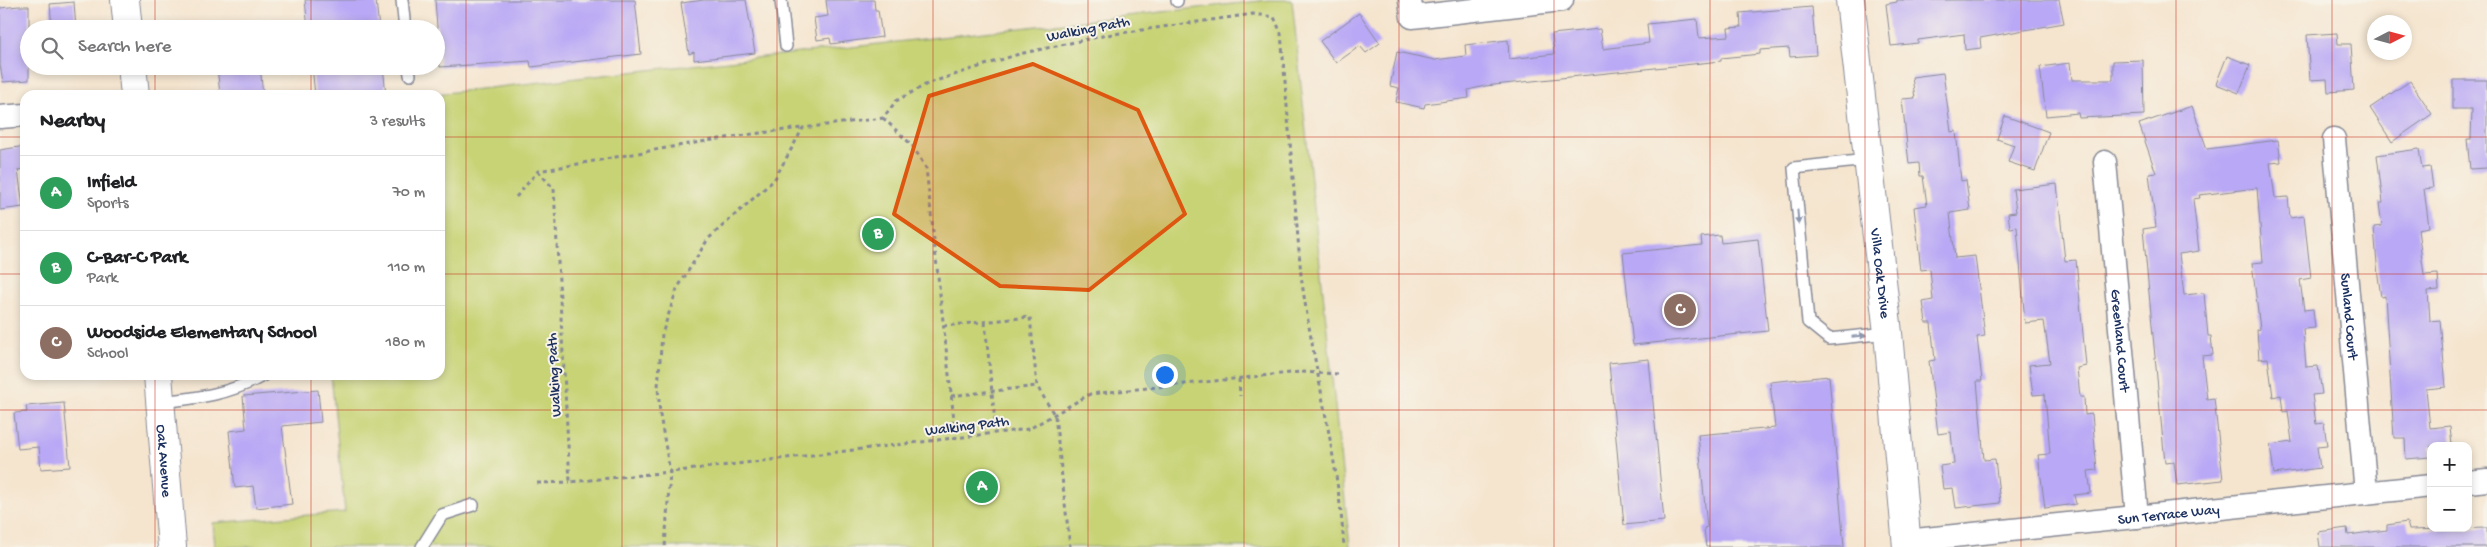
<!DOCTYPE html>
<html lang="en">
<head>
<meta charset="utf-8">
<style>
	body { margin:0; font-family:"Gochi Hand",sans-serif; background:#f6f6f6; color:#202124 }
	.controls { position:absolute; right:15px; bottom:15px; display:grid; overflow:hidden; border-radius:10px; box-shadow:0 2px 8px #0003 }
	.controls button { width:45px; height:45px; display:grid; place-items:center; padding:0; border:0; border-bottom:1px solid #e0e0e0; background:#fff; color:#202124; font:25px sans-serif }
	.compass { position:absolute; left:2367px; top:15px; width:45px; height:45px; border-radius:50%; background:#fff; box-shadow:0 2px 8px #0003; rotate:84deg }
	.you { position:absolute; left:1164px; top:374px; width:18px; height:18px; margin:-12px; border:4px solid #fff; border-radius:50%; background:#1a73e8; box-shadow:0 0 0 8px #1a73e833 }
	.badge { display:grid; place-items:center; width:32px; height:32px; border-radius:50%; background:#c8321e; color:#fff; font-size:16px; font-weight:700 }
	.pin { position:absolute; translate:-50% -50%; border:2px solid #fff; box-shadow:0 1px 5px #0006 }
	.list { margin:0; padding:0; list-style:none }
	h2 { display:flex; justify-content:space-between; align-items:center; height:65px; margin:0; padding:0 20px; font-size:21px }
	h2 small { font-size:16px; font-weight:400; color:#757577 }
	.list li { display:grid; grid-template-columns:32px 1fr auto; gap:15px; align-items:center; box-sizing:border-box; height:75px; padding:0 20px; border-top:1px solid #e0e0e0 }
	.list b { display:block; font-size:19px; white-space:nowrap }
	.list p { margin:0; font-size:16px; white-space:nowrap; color:#757577 }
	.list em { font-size:16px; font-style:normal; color:#757577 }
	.icon { flex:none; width:28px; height:28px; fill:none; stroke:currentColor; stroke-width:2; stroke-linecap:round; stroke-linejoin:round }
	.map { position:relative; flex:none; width:2487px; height:547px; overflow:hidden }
	.search { position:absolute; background:#fff; box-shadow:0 2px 8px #0003; left:20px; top:20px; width:425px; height:55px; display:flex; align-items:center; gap:12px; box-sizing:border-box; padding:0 18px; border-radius:28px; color:#757577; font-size:19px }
	.panel { position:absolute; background:#fff; box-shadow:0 2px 8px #0003; left:20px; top:90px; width:425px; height:290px; border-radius:15px }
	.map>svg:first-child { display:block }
	.green { fill:#c7d374; stroke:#718169 }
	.building { fill:#b9a8f5 }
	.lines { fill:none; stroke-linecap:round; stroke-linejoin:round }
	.service-casing { stroke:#888a96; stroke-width:14 }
	.minor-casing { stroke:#888a96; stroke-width:25 }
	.tertiary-casing { stroke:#888a96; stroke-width:30 }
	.secondary-casing { stroke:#888a96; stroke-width:30 }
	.path { stroke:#888a96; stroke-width:3; stroke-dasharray:4 4; stroke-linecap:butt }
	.service { stroke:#fff; stroke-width:11 }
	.minor { stroke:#fff; stroke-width:22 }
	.tertiary { stroke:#fff; stroke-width:28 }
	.secondary { stroke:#fff; stroke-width:28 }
	.oneway { fill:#8d97ae }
	.marked { fill:#de5710; fill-opacity:0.2; stroke:#de5710; stroke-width:4; stroke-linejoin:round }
	.grid { fill:none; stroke:#c8321e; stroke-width:1; stroke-opacity:0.55 }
	.labels { text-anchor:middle; stroke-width:4; stroke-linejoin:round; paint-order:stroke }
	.street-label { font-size:15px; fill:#1b2f5e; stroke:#f7f3e8 }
</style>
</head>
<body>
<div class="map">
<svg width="2487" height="547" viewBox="0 0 2487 547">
	<rect width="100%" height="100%" fill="#f7f3e8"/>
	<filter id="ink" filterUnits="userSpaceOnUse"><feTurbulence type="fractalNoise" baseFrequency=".02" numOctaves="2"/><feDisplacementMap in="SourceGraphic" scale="10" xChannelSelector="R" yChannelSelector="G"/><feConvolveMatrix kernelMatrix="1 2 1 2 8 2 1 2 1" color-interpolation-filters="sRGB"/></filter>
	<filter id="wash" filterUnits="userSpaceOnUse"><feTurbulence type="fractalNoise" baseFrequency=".0096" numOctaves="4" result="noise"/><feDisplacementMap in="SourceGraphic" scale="20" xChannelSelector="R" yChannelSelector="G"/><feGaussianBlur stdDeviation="1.12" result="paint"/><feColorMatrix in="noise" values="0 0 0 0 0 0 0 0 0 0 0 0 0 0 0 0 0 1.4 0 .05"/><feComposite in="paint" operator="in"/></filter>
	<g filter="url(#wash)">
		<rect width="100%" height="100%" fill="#f5e5cf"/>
		<!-- green -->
		<polygon class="green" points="1268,0 1292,0 1350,547 214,547 212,523 345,512 331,375 440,375 440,95 427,95"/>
		<g id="blocks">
			<!-- building -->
			<g class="building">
				<polygon points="305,0 376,0 379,29 308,29"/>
				<polygon points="435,0 635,0 641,54 531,67 530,61 440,67"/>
				<polygon points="704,0 746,0 755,53 694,60 694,52 689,54 681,3"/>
				<polygon points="826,0 874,0 875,10 878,10 882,37 831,44 830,38 817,40 814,18 828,16"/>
				<polygon points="1897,0 2059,0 2064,23 1980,38 1981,48 1965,50 1964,34 1918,40 1918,43 1891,46 1886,4 1897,2"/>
				<polygon points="74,2 76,29 52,29 50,4"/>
				<polygon points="19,6 29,6 29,80 3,82 0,65 0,8"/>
				<polygon points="1812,7 1816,55 1790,57 1789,48 1760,50 1760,54 1721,58 1721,61 1485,86 1468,90 1469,98 1425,104 1424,108 1396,102 1399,88 1390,86 1397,52 1435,60 1466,56 1465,45 1508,40 1509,59 1554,54 1552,34 1600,29 1603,49 1649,43 1647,24 1697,19 1699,38 1729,36 1728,28 1741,27 1740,13"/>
				<polygon points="1359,13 1380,43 1366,53 1360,46 1336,63 1320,41"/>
				<polygon points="2337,33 2338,44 2351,44 2354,90 2328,92 2327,79 2310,80 2307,35"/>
				<polygon points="2227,56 2250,65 2239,93 2216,84"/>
				<polygon points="2143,60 2144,115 2079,118 2078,113 2046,116 2040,67 2070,63 2072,80 2113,80 2113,61"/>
				<polygon points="217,66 260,66 263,95 220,95"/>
				<polygon points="312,66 383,66 386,95 315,95"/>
				<polygon points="1943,73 1951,132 1956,131 1961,181 1966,180 1970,210 1950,213 1955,258 1975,256 1985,336 1977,337 1982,381 1977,381 1984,460 1995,459 2000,503 1956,508 1953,488 1943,489 1940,466 1954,464 1951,432 1938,434 1929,361 1935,360 1931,323 1926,323 1923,302 1933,300 1930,269 1921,270 1914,207 1927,205 1923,176 1920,176 1919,163 1909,164 1902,99 1915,98 1912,77"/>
				<polygon points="2453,80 2487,80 2487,168 2470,169 2467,139 2471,139 2472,109 2453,109"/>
				<polygon points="2410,81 2432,114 2392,142 2370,108"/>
				<polygon points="2192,106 2207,149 2278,140 2281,162 2270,163 2275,198 2288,197 2290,218 2304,216 2311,278 2300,280 2304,310 2313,309 2315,328 2303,329 2306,367 2318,366 2322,394 2312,395 2316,424 2324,423 2327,446 2317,447 2320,468 2274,474 2270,445 2292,442 2288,411 2283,412 2281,395 2273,397 2268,358 2259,359 2257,330 2260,329 2252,263 2263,262 2257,188 2199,195 2200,198 2193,199 2199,251 2179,254 2184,295 2204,293 2208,336 2211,336 2213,355 2202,356 2207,399 2214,398 2223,480 2177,485 2174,462 2165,463 2143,229 2156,227 2149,174 2156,173 2139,124"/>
				<polygon points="2005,116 2049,132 2035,171 2008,162 2014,145 1997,139"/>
				<polygon points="25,146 25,169 18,170 23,207 0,210 0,150"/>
				<polygon points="2419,149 2422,168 2430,167 2433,188 2424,189 2429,227 2418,229 2424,275 2438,274 2439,290 2428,291 2430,321 2440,320 2446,387 2426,389 2430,428 2450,426 2452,446 2431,446 2431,457 2406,459 2405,438 2394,438 2385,296 2381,297 2378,276 2374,227 2382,226 2379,203 2383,203 2377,155"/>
				<polygon points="2057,184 2065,261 2076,260 2086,366 2077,368 2080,397 2084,397 2085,415 2092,414 2097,470 2088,471 2091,493 2074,495 2076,504 2045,508 2038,455 2050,454 2045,394 2033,395 2029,365 2050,363 2044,321 2025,323 2017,227 2010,228 2008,213 2016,212 2013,189"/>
				<polygon points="1720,235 1721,243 1758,239 1768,331 1633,345 1623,253 1702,245 1701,237"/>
				<polygon points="1649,359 1664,521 1624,525 1609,363"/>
				<polygon points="1829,376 1844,547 1706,547 1704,528 1707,527 1698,435 1775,428 1770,382"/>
				<polygon points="318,390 321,422 282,426 292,504 256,508 253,486 235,488 229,431 246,429 243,396"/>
				<polygon points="64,403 70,467 41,469 39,447 18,449 14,413 27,412 26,406"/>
				<polygon points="2407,522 2409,530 2487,528 2487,547 2320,547 2318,532 2347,528 2348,535 2387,530 2387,525"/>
			</g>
		</g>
	</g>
	<g filter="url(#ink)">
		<use href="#blocks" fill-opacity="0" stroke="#888a96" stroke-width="1"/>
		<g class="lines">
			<defs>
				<g id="service">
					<polyline points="402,0 405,29"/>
					<polyline points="781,0 786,46"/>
					<polyline points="1177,0 1177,1"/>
					<polyline points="409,66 410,75"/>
					<polyline points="1867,160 1794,168 1808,322 1829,339 1888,333"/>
					<path d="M161,402C198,398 231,394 264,375"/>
					<polyline points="422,547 442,515 473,505"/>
				</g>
				<g id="minor">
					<polyline points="1410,0 1412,17 1562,0"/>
					<polyline points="0,117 25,115"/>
					<path id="s1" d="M2334,139L2366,493"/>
					<path id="s2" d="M2105,162L2137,517"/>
					<polyline points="2468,482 2487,480"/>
					<path id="s3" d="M1906,541L2431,486"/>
				</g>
				<g id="tertiary">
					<path id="s4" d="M1850,0L1888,333L1907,547"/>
				</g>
				<g id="secondary">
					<polyline points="125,0 128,29"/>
					<polyline points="132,66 135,95"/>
					<path id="s5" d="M158,375L172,547"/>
				</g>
			</defs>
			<!-- service casing -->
			<use href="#service" class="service-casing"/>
			<!-- minor casing -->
			<use href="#minor" class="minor-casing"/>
			<!-- tertiary casing -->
			<use href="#tertiary" class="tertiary-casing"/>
			<!-- secondary casing -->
			<use href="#secondary" class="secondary-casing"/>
			<!-- path -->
			<g class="path">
				<polyline points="883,118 912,145 926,168 956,438"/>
				<polyline points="538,171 554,189 570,482 670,472 665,547"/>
				<path d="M516,197L538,171C626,156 714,137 803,128"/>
				<polyline points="985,322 996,433"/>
				<polyline points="943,326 1030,317 1037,386 1055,416 1070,547"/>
				<path d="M1338,374L1300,372L1090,394L1029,429L670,472L660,415L658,387L662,334L677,289L708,239L774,180L803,128L883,118L896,101L929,83L1019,54L1107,35L1253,14L1274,17L1281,33L1301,275C1313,366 1338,455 1344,547"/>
				<polyline points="1239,379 1240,396"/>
				<polyline points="951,396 1037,386"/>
				<polyline points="537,483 570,482"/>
			</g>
			<!-- service -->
			<use href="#service" class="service"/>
			<!-- minor -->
			<use href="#minor" class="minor"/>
			<!-- tertiary -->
			<use href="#tertiary" class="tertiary"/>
			<!-- secondary -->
			<use href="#secondary" class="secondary"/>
		</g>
		<!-- one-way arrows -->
		<defs><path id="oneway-solid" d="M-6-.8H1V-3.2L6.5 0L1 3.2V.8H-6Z" transform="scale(1.25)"/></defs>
		<g class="oneway">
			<use href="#oneway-solid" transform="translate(1798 217) rotate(85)"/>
			<use href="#oneway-solid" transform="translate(1859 336) rotate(-6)"/>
		</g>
	</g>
	<!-- marked area -->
	<path class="marked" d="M1033,64L1138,110L1185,214L1089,290L1000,286L894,214L929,96Z"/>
	<!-- grid -->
	<path class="grid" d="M155,0V29M311,0V29M466,0V547M622,0V547M777,0V547M933,0V547M1088,0V547M1244,0V547M1399,0V547M1554,0V547M1710,0V547M1865,0V547M2021,0V547M2176,0V547M2332,0V547M155,66V95M311,66V95M0,137H25M440,137H2487M0,274H25M440,274H2487M155,375V547M311,375V547M0,410H2487"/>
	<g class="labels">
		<!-- street labels -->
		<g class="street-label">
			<text transform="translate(1088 28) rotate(-11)" y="5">Walking Path</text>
			<text dy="5" stroke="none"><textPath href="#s4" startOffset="275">Villa Oak Drive</textPath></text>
			<text dy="5" stroke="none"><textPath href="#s1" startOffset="178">Sunland Court</textPath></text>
			<text dy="5" stroke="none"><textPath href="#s2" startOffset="179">Greenland Court</textPath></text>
			<text transform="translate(553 375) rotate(-93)" y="5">Walking Path</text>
			<text transform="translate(967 425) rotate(-7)" y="5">Walking Path</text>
			<text dy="5" stroke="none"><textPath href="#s5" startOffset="86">Oak Avenue</textPath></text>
			<text dy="5" stroke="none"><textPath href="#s3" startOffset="264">Sun Terrace Way</textPath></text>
		</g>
	</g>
</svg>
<div class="controls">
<button>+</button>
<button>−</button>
</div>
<svg class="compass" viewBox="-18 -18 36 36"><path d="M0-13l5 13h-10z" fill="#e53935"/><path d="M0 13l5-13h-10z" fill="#757577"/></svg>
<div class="you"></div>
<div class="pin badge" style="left:982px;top:487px;background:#2e9e5b">A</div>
<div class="pin badge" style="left:878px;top:234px;background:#2e9e5b">B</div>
<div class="pin badge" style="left:1680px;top:310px;background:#8d6e63">C</div>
<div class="search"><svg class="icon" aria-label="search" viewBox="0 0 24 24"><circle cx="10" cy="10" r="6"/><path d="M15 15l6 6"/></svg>Search here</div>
<section class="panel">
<h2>Nearby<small>3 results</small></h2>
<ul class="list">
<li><span class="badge" style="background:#2e9e5b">A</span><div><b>Infield</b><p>Sports</p></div><em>70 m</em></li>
<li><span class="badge" style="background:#2e9e5b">B</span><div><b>C-Bar-C Park</b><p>Park</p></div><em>110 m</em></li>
<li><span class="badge" style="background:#8d6e63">C</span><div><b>Woodside Elementary School</b><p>School</p></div><em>180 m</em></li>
</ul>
</section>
</div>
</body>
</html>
